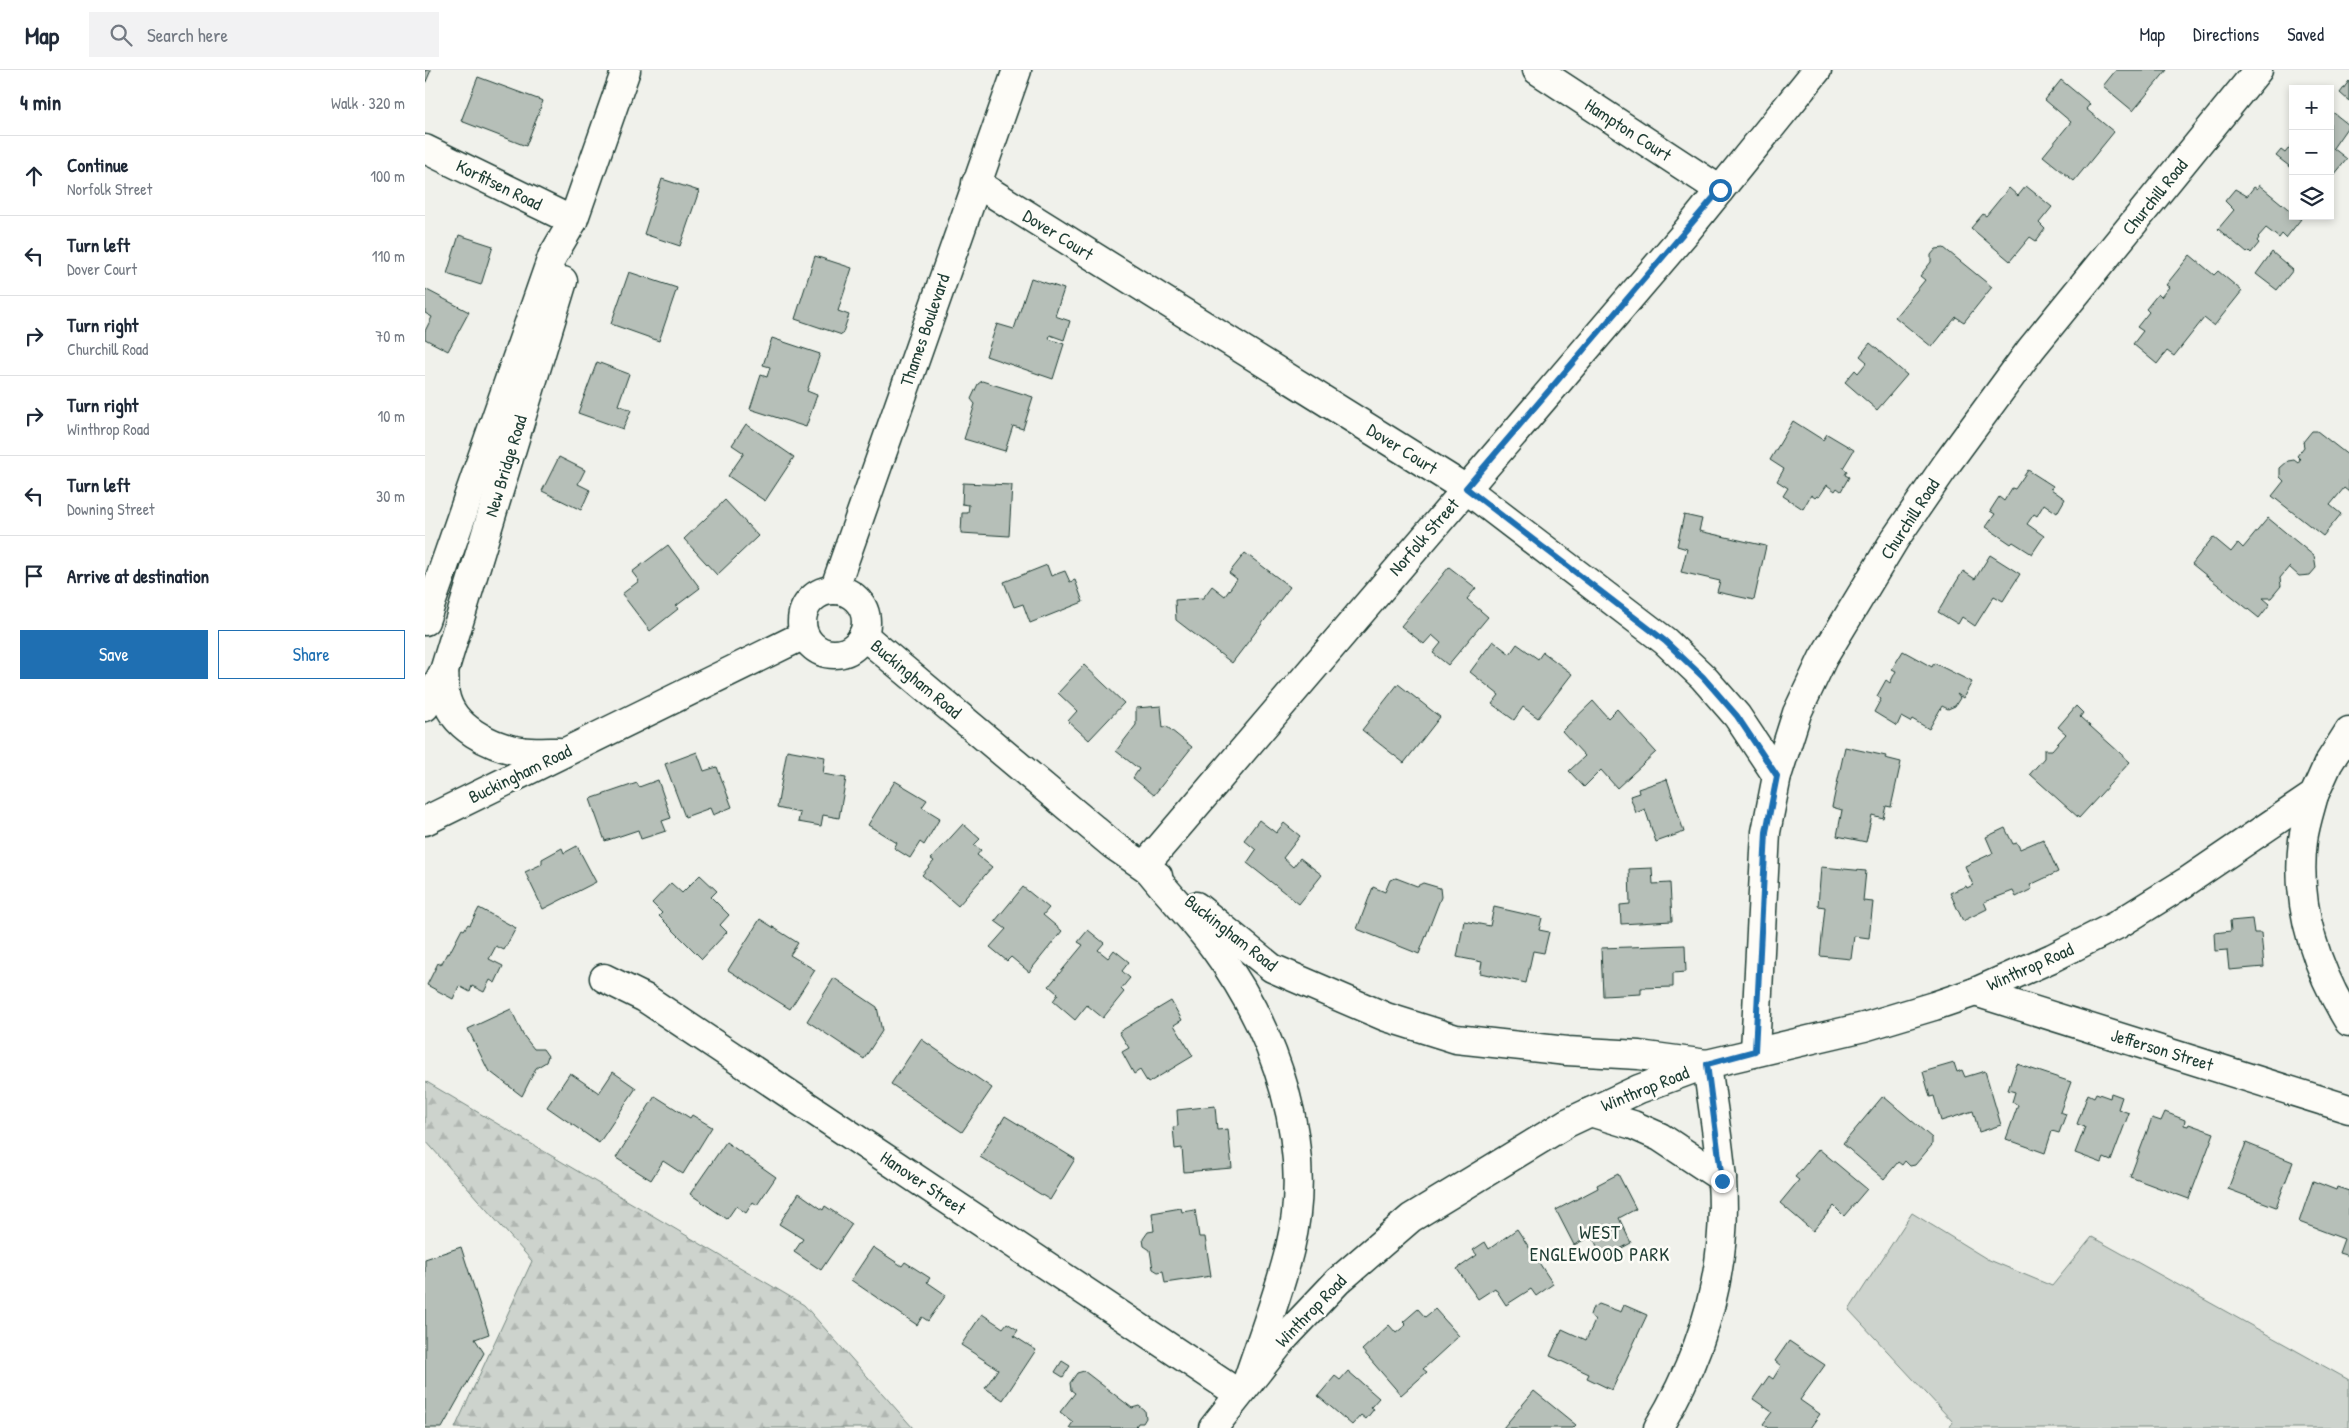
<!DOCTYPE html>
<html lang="en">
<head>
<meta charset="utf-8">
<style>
	body { margin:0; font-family:"Patrick Hand",sans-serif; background:#f2f2f3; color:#1f2937 }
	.controls { position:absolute; right:15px; top:15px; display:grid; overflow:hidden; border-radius:0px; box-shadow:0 2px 8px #0003 }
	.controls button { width:45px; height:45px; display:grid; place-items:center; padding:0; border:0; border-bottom:1px solid #e0e1e3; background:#fff; color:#1f2937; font:25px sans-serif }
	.stop { position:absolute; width:15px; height:15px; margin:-11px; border:4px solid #1f6fb2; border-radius:50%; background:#fff }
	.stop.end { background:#1f6fb2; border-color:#fff; box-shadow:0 1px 5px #0008 }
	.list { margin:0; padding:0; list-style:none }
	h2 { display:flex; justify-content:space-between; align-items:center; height:65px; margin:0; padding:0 20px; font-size:21px }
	h2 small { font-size:16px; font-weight:400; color:#747a83 }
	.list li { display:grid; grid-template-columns:32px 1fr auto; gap:15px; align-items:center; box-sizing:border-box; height:80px; padding:0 20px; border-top:1px solid #e0e1e3 }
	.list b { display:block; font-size:19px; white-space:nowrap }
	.list p { margin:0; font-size:16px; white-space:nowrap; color:#747a83 }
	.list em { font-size:16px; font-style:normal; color:#747a83 }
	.actions { display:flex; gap:10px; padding:15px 20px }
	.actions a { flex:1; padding:11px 0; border:1px solid #1f6fb2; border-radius:0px; text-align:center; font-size:18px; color:#1f6fb2 }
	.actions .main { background:#1f6fb2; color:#fff }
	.icon { flex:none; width:28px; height:28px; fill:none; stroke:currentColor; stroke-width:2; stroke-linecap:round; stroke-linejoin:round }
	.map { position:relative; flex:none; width:1924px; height:1358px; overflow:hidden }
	header { display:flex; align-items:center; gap:30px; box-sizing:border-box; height:70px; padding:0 25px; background:#fff; border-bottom:1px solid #e0e1e3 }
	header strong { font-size:24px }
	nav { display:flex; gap:28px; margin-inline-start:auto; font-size:18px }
	.search { width:350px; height:45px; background:#f2f2f3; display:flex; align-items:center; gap:12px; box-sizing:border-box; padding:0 18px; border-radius:0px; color:#747a83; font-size:19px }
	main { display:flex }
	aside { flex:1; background:#fff }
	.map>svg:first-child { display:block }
	.forest { fill:url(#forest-firs); stroke:#768880 }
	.green { fill:#cdd3cd; stroke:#768880 }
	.building { fill:#b6bfb8; stroke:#1f3d34 }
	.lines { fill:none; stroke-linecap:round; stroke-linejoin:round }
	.minor-casing { stroke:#1f3d34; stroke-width:31 }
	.primary-casing { stroke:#1f3d34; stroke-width:31 }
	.minor { stroke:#fdfcf7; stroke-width:28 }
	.primary { stroke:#fdfcf7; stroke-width:28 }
	.route { stroke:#1f6fb2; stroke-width:6 }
	.labels { text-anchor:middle; stroke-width:5; stroke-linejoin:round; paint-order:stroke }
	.street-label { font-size:18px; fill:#1f3d34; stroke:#fdfcf7 }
	.neighbourhood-label { font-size:19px; letter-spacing:1px; fill:#1f3d34; stroke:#fdfcf7 }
</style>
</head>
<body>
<header>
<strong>Map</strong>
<div class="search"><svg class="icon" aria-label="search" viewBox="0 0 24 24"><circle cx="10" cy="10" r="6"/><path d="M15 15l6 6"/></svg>Search here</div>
<nav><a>Map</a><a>Directions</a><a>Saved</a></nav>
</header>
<main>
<aside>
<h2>4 min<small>Walk · 320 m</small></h2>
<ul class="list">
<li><svg class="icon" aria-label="ahead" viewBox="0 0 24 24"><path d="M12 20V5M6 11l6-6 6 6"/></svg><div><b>Continue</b><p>Norfolk Street</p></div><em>100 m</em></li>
<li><svg class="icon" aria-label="left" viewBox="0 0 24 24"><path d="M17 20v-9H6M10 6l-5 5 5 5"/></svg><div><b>Turn left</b><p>Dover Court</p></div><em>110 m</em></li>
<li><svg class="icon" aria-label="right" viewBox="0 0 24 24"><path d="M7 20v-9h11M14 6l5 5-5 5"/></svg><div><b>Turn right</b><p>Churchill Road</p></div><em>70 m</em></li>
<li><svg class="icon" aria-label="right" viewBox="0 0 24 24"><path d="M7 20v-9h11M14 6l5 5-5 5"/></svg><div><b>Turn right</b><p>Winthrop Road</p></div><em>10 m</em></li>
<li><svg class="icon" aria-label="left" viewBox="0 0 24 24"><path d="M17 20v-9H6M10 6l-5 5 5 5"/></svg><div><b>Turn left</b><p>Downing Street</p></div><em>30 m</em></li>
<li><svg class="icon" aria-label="arrive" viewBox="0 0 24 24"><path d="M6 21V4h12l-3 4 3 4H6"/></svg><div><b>Arrive at destination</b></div></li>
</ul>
<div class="actions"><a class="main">Save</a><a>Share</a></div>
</aside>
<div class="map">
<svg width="1924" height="1358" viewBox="0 0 1924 1358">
	<defs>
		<pattern id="forest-firs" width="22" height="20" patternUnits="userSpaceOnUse" patternTransform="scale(1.25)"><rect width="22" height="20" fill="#cdd3cd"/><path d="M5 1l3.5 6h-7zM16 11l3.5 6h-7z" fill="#b0b6b1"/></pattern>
	</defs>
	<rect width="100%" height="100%" fill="#f0f1eb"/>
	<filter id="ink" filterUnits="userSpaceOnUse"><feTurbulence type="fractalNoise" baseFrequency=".02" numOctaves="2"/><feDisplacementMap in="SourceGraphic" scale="10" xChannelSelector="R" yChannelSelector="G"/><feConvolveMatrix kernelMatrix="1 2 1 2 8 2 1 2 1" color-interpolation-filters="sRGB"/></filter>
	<g filter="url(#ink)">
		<!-- forest -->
		<polygon class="forest" points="0,1011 379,1235 488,1358 30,1358 107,1191 0,1070"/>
		<!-- green -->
		<polygon class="green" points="1487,1143 1562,1189 1627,1216 1667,1167 1924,1310 1924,1358 1524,1358 1528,1352 1424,1240"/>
		<!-- building -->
		<g class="building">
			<polygon points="0,0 6,0 0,14"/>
			<polygon points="1691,0 1742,0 1708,41 1678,16"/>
			<polygon points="53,7 118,31 101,76 36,51"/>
			<polygon points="1636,10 1665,34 1661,39 1689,62 1649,111 1618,86 1646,52 1620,30"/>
			<polygon points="1924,11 1924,31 1915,23"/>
			<polygon points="1905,40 1924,55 1908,78 1922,89 1905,110"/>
			<polygon points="1868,73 1868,99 1851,86 1856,80 1860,83"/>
			<polygon points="237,109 274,121 255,176 219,164"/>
			<polygon points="1834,115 1868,143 1868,146 1876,149 1861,168 1857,164 1854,168 1841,158 1833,167 1834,168 1832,171 1834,173 1826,183 1824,181 1822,183 1793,159 1809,140 1800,131 1810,119 1822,126 1829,117 1832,119"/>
			<polygon points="1601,116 1627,137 1614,153 1620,159 1611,171 1605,167 1585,191 1546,158 1558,144 1561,146 1584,118 1593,126"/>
			<polygon points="34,165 68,176 56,215 22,204"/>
			<polygon points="1519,178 1567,217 1539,252 1531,247 1507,277 1470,247 1500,210 1495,206 1506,192 1506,185 1511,179"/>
			<polygon points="1847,182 1868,200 1852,220 1831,204"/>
			<polygon points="1765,185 1789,205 1793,201 1817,221 1789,256 1779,248 1749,286 1742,281 1732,294 1708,274 1718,261 1712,257 1724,242 1721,239 1733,224 1736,227 1744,217 1741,215"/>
			<polygon points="390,186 427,198 413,241 424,245 417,265 370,249"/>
			<polygon points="204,202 252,218 234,271 186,254"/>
			<polygon points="606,208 639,219 630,246 645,251 639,270 625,265 624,269 639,274 628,309 561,286 572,254 589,259"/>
			<polygon points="0,219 44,242 23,281 0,269 0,261 7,247 0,243"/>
			<polygon points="347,268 395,284 382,321 392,325 381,357 325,339 336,305 342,307 345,297 338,295"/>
			<polygon points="1445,273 1482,305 1452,340 1420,312 1430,300 1433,303 1442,292 1435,286"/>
			<polygon points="172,292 204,304 193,335 206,340 198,359 153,343"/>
			<polygon points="557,311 608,327 598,359 588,356 580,381 539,369 550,334 546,329 553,314"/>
			<polygon points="1368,351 1398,370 1402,364 1429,380 1418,398 1422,401 1420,405 1424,407 1416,421 1412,418 1410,421 1402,415 1394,427 1392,426 1390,428 1386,425 1378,439 1358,426 1363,418 1352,411 1359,399 1345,390"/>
			<polygon points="321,354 369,387 340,431 303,406 319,383 307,375"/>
			<polygon points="1887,361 1892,361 1924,386 1924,422 1919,418 1905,435 1916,444 1898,466 1847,426 1859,411 1855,407 1855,398 1863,391 1869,390 1873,393 1875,389 1872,386 1879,377 1878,372"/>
			<polygon points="134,387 160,400 153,414 165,420 156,440 117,421"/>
			<polygon points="1603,400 1628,416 1626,419 1640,429 1632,443 1619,434 1612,446 1609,444 1602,454 1619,466 1607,484 1588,472 1586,474 1561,457 1570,444 1565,441 1574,427 1579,431 1587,418 1590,419"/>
			<polygon points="538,413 587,415 584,466 536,463 537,443 543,443 544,435 537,434"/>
			<polygon points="300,430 333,466 292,505 259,469"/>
			<polygon points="1259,445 1277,449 1274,461 1341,476 1329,530 1292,522 1295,511 1256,502 1262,479 1252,476"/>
			<polygon points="1843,448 1889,486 1891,498 1885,505 1874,506 1864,497 1855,508 1856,516 1846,528 1838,528 1845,534 1834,548 1767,494 1788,467 1806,482 1813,473 1818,478"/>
			<polygon points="243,475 275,518 251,536 253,539 225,561 197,524 214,511 207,502"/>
			<polygon points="820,483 865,517 807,593 751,550 750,530 778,528 787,516 800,526 812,509 804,503"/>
			<polygon points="1565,485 1595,504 1578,531 1569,526 1550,556 1537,547 1533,554 1513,542 1538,501 1550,509"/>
			<polygon points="622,495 626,506 640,501 645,512 650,510 658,532 605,553 598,534 589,537 579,512"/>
			<polygon points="1024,497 1051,518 1042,529 1063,547 1023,595 1008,583 1016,573 1007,565 999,574 976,556"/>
			<polygon points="1068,571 1085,584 1092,574 1113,589 1118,582 1147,604 1113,648 1098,637 1089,650 1067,634 1074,625 1045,602"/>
			<polygon points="1478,581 1507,597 1509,593 1547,612 1538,628 1532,624 1535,628 1530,636 1523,639 1517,636 1504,659 1487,649 1485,652 1476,647 1472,656 1449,642 1456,629 1452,626 1461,610 1465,613 1471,601 1467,599"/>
			<polygon points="659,595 699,633 664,670 643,651 652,641 633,623"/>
			<polygon points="973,614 1015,647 979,693 937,660"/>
			<polygon points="1168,631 1183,648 1192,639 1231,682 1192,718 1176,700 1159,717 1144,701 1160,686 1137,661"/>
			<polygon points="736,636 738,658 741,656 767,677 729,725 708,708 714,699 691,681 711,655 711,638"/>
			<polygon points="1651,636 1658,643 1655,647 1705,692 1654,748 1605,704 1619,688 1619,680 1627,680 1641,664 1633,657"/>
			<polygon points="1420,677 1461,686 1460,688 1476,692 1466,737 1461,736 1458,748 1447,745 1441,772 1412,766 1417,740 1407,737"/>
			<polygon points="362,680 400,687 398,704 421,708 414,748 398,745 396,756 373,752 375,743 352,738"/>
			<polygon points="272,682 279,701 292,697 307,737 288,745 285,738 260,747 240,694"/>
			<polygon points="1242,709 1259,762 1231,772 1220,739 1211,743 1205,726 1214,723 1213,719"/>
			<polygon points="233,710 246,748 237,751 241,761 216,769 213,760 180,771 165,729 212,713 214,717"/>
			<polygon points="470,711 502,730 497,737 515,748 499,775 495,772 485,788 469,778 472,773 443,755"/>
			<polygon points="834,750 851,763 859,753 875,766 858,788 868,797 875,788 897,805 874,834 822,793 831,780 819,770"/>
			<polygon points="538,754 555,769 549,775 556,780 552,785 567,797 533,836 497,805 509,791 506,789"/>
			<polygon points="1580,758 1588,774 1592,773 1595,779 1618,769 1633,802 1605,815 1607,819 1591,827 1588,821 1559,832 1562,839 1538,851 1525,823 1541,816 1542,818 1548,815 1540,796 1568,783 1561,767"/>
			<polygon points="152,776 171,812 118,839 100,802 117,794 117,789 137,778 139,783"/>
			<polygon points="1396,797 1441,801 1438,831 1448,832 1444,868 1429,866 1426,889 1395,886 1400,837 1393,836"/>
			<polygon points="1227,798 1228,814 1245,813 1247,851 1196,854 1195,835 1205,834 1204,799"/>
			<polygon points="275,805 292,821 286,827 304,845 295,855 302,862 277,889 234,846 237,843 227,833 246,813 257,823"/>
			<polygon points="971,808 992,816 998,813 1015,818 1016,827 994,884 932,859 948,817 960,822 965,810"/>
			<polygon points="598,817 624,838 618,845 637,861 604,902 586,887 582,891 565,877 581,859 570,851"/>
			<polygon points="1069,837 1117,848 1114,860 1124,862 1119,883 1108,881 1101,913 1055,903 1057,892 1032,887 1039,851 1065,856"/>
			<polygon points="54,838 91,858 79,880 71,876 64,889 78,896 70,913 65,910 59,922 47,916 45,922 34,916 28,929 2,915 13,893 16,895 22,883 24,884 37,859 39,860 43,854 45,855"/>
			<polygon points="335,849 373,873 365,885 390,900 365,939 303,900"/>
			<polygon points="1827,849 1829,863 1836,863 1839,897 1804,900 1802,880 1790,881 1789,863 1806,861 1805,851"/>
			<polygon points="663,860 679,873 673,880 683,888 689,880 704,892 697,901 705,908 696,919 699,922 678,948 662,935 650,950 628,931 633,924 624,916 658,875 653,872"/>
			<polygon points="1260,875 1261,902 1248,903 1248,917 1216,918 1216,924 1178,926 1176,878"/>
			<polygon points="409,908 452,937 457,961 439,989 382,951"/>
			<polygon points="746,931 757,950 749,955 768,986 723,1013 715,1000 709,1004 697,982 704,978 694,962"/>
			<polygon points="86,939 98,965 109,979 118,979 123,986 121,992 111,998 97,1026 63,1000 43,959"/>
			<polygon points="496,969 567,1018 537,1062 466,1014"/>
			<polygon points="1529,993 1532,1002 1537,1000 1540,1007 1560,1001 1576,1055 1554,1062 1548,1041 1516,1051 1509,1026 1505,1027 1498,1002"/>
			<polygon points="1592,994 1646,1012 1635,1042 1641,1044 1634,1063 1627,1061 1620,1083 1581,1069 1593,1035 1587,1032 1590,1022 1583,1020"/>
			<polygon points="188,1002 211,1018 174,1073 122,1037 145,1003 174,1023"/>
			<polygon points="1671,1023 1685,1028 1686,1023 1697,1027 1693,1039 1704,1043 1686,1091 1679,1088 1677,1093 1650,1083 1660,1057 1652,1054 1663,1024 1669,1027"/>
			<polygon points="230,1026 265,1048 267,1045 287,1057 258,1104 238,1091 226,1110 191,1088"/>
			<polygon points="1458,1026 1507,1068 1507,1075 1490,1095 1485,1096 1480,1091 1477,1095 1473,1092 1459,1109 1418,1074"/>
			<polygon points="790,1036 792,1060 803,1059 807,1098 759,1102 757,1078 750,1079 748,1057 753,1056 752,1040"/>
			<polygon points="1740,1042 1760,1050 1759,1055 1763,1056 1764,1054 1789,1063 1764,1129 1705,1107 1727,1048 1736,1051"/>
			<polygon points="580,1046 650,1089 625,1130 555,1087"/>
			<polygon points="301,1072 351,1107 332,1135 328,1132 321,1143 311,1136 302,1149 265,1124"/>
			<polygon points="1821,1073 1868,1092 1851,1137 1803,1119"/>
			<polygon points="1394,1079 1442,1119 1419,1146 1409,1136 1388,1161 1355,1133 1374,1110 1370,1107"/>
			<polygon points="1193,1104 1211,1139 1194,1148 1206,1173 1178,1188 1167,1166 1149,1175 1131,1140 1173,1118 1172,1115"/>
			<polygon points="1888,1111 1911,1120 1912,1117 1924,1121 1924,1186 1914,1183 1919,1169 1874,1152"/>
			<polygon points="374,1123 398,1140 400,1136 427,1154 396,1200 369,1182 378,1169 354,1154"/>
			<polygon points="756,1138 757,1142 770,1140 774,1167 780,1167 786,1206 740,1213 738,1201 733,1202 728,1199 725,1180 719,1176 718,1169 723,1162 729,1161 727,1143"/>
			<polygon points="1092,1159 1128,1214 1111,1226 1106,1219 1081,1235 1070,1218 1053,1229 1032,1199 1052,1185 1048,1180 1060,1172 1064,1179"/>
			<polygon points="36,1177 64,1264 50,1269 59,1283 17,1358 0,1358 0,1189"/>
			<polygon points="448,1177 477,1196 480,1192 505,1208 502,1212 521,1225 503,1251 497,1247 492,1255 426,1210"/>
			<polygon points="1174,1234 1196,1242 1199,1235 1222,1245 1187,1320 1162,1308 1164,1304 1125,1286 1137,1259 1161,1270 1170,1251 1165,1245 1167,1239"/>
			<polygon points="993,1239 1000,1247 1010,1239 1034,1266 998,1299 1002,1302 976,1325 937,1280 964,1255 971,1263 981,1255 978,1252"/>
			<polygon points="557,1244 578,1258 582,1253 593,1260 589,1266 611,1280 578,1330 560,1318 573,1299 536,1275"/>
			<polygon points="1364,1271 1400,1295 1375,1330 1395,1344 1385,1358 1343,1358 1338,1354 1347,1342 1328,1329 1344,1306 1348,1309 1356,1296 1350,1291"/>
			<polygon points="637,1291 645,1296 638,1307 630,1302"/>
			<polygon points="659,1301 707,1338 714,1336 720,1341 721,1348 718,1353 713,1353 710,1358 644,1358 648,1352 635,1342 650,1323 646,1320 645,1313 652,1303"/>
			<polygon points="923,1301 954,1328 946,1337 949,1339 941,1349 936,1345 927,1355 893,1326 910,1306 915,1310"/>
			<polygon points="1109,1321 1151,1355 1148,1358 1078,1358"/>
		</g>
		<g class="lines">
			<defs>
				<g id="minor">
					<polyline points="1112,0 1295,120"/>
					<polyline points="0,79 148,151"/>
					<polyline points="551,113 1041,419 1240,571 1278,607 1312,646 1352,706"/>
					<circle cx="409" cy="552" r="32"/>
					<polyline points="409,520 592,0"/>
					<polyline points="438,565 688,775 733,806"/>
					<path d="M19,601C20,608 19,617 20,624C26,657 66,677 96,681C108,683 122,682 134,682"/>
					<path d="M1889,725C1885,740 1880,755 1878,770C1870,836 1890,896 1924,952"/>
					<polyline points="0,751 379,565"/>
					<path d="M771,836L847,898L961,947L1031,969L1142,981L1214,985L1282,994C1287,1033 1294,1072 1297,1111C1303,1199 1278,1283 1233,1358"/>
					<polyline points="179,908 220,928 814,1324"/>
					<polyline points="1550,922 1924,1039"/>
					<polyline points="1330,981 1341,762 1352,706 1372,643 1398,588 1470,469 1523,392 1606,279 1833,0"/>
					<polyline points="1165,1042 1208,1055 1235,1067 1297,1108"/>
					<path d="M821,1315C836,1270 854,1224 865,1178C890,1075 851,962 790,879C769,849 742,824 720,795L1261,162L1392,0"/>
					<polyline points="788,1358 860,1267 913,1211 986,1148 1142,1053 1214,1019 1282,994 1439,957 1509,936 1550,922 1627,888 1692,855 1761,812 1889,725 1903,694 1924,661"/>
				</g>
				<g id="primary">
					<polyline points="0,551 127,187 148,151 201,0"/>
					<polyline points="0,637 19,601 138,211"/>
				</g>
			</defs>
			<!-- minor casing -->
			<use href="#minor" class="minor-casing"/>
			<!-- primary casing -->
			<use href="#primary" class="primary-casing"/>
			<!-- minor -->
			<use href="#minor" class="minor"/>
			<!-- primary -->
			<use href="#primary" class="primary"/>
		</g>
	</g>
	<g class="lines" filter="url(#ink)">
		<!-- route -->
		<polyline class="route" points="1295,120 1041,418 1240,571 1278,607 1312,646 1352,706 1341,762 1330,981 1282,994 1297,1111"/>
	</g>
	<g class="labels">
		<!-- street labels -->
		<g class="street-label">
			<text transform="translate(1203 60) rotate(33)" y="6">Hampton Court</text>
			<text transform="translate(74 115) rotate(26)" y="6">Korfitsen Road</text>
			<text transform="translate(1730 127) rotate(-51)" y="6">Churchill Road</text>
			<text transform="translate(633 165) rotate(32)" y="6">Dover Court</text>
			<text transform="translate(500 260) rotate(-71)" y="6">Thames Boulevard</text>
			<text transform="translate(977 379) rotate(32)" y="6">Dover Court</text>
			<text transform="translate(81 396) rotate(-73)" y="6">New Bridge Road</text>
			<text transform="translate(1485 449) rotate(-57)" y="6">Churchill Road</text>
			<text transform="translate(999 467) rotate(-49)" y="6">Norfolk Street</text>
			<text transform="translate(491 609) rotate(40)" y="6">Buckingham Road</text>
			<text transform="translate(95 704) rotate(-26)" y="6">Buckingham Road</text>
			<text transform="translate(806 863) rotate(38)" y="6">Buckingham Road</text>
			<text transform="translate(1605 897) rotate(-24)" y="6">Winthrop Road</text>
			<text transform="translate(1737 980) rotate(17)" y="6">Jefferson Street</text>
			<text transform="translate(1220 1019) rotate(-22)" y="6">Winthrop Road</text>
			<text transform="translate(498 1113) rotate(34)" y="6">Hanover Street</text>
			<text transform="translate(886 1241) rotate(-46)" y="6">Winthrop Road</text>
		</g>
		<!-- neighbourhood labels -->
		<g class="neighbourhood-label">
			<text x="1175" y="1169">WEST<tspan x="1175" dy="22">ENGLEWOOD PARK</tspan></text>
		</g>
	</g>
</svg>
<div class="controls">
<button>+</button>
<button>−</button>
<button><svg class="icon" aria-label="layers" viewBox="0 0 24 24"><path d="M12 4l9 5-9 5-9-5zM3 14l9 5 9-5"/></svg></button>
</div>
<div class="stop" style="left:1295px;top:120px"></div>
<div class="stop end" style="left:1297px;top:1111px"></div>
</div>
</main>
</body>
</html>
